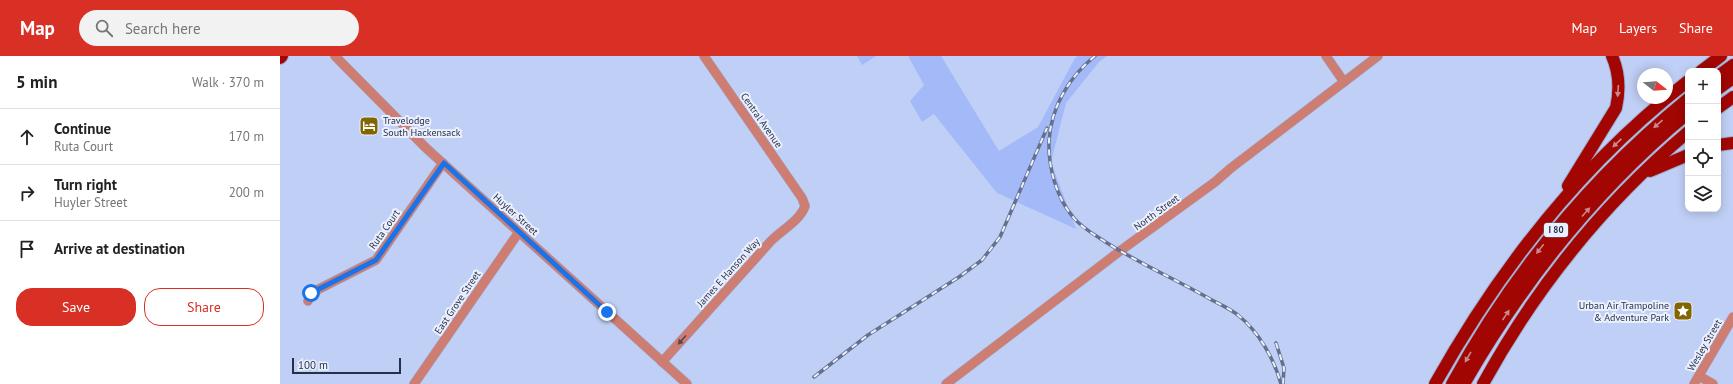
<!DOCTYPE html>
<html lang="en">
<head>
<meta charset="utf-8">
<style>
	body { margin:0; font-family:"PT Sans",sans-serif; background:#f2f2f2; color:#222 }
	.controls { position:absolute; right:12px; top:12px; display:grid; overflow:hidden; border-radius:8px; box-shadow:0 2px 10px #0003 }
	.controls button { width:36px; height:36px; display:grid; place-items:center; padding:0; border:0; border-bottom:1px solid #e0e0e0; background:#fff; color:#222; font:20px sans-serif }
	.compass { position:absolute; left:1357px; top:12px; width:36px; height:36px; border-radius:50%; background:#fff; box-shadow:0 2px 10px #0003; rotate:107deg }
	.scale { position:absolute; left:12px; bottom:10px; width:109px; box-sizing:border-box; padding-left:4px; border:2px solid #273049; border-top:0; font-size:11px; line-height:14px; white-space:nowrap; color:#273049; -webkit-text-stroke:3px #ebf0fe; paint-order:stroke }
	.stop { position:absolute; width:12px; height:12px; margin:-9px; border:3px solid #1a73e8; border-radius:50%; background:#fff }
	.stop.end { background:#1a73e8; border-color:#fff; box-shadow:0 1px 4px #0008 }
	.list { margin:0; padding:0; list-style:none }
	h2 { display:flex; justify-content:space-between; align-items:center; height:52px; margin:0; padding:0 16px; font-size:17px }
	h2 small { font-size:13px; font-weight:400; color:#767676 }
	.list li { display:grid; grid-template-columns:26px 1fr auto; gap:12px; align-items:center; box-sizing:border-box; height:56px; padding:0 16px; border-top:1px solid #e0e0e0 }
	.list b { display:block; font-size:15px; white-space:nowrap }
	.list p { margin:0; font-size:13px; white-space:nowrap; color:#767676 }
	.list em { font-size:13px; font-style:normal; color:#767676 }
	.actions { display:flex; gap:8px; padding:12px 16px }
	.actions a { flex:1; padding:9px 0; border:1px solid #d93025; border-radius:16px; text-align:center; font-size:14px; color:#d93025 }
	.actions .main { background:#d93025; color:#fff }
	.icon { flex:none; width:22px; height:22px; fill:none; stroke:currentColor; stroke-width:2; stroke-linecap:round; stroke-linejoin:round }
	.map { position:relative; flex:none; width:1453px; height:328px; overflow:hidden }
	header { display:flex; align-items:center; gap:24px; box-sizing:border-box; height:56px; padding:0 20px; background:#d93025; color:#fff }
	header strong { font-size:19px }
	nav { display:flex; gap:22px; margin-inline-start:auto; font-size:14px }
	.search { width:280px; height:36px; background:#f2f2f2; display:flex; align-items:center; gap:10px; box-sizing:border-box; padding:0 14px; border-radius:22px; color:#767676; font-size:15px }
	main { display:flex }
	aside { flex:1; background:#fff }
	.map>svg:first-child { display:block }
	.green { fill:#a4baf8 }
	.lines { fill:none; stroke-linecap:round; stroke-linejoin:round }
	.minor-casing { stroke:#9eacd0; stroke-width:10 }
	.highway-casing { stroke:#9eacd0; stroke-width:14 }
	.minor { stroke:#cd7d71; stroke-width:9 }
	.highway { stroke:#a10603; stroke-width:12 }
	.rail-casing { stroke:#64708e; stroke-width:3.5 }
	.rail { stroke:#ebf0fe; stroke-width:2; stroke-dasharray:6; stroke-linecap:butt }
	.oneway { fill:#ca878d }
	.oneway2 { fill:#594755 }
	.route { stroke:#1a73e8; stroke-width:5 }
	.labels { text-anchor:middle; stroke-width:4; stroke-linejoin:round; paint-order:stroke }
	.shield { fill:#ebf0fe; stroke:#626a7f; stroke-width:1 }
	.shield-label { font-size:9px; font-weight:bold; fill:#273049 }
	.poi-label { font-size:10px; fill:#273049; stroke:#ebf0fe; text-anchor:start }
	.street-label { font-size:10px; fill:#273049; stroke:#ebf0fe }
</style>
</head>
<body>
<header>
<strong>Map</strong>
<div class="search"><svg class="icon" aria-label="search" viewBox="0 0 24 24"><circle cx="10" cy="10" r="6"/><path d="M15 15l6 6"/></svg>Search here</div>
<nav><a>Map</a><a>Layers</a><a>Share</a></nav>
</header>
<main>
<aside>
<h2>5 min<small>Walk · 370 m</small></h2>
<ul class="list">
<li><svg class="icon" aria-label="ahead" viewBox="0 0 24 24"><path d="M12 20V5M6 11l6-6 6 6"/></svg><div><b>Continue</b><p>Ruta Court</p></div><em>170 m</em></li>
<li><svg class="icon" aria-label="right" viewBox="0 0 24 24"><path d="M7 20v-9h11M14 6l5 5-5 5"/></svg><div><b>Turn right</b><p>Huyler Street</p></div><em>200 m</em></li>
<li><svg class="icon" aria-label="arrive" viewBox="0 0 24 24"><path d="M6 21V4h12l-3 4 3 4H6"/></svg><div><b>Arrive at destination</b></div></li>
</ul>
<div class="actions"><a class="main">Save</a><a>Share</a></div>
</aside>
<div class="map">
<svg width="1453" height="328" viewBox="0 0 1453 328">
	<rect width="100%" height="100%" fill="#c0cff6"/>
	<!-- green -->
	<g class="green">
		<polygon points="577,0 596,0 582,9"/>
		<polygon points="628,0 661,0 719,95 758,71 795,2 798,0 827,0 819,6 786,47 771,106 796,173 717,137 654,58 642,66 630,45 644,29"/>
	</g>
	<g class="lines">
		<defs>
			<g id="minor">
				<polyline points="55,0 146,92 407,328"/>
				<polyline points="1046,0 1064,26"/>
				<polyline points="28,245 31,237 96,204 163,107"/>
				<path d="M382,306L490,186C500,175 520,165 525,150L522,142L424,0"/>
				<polyline points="1419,320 1433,328"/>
				<polyline points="134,328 239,176"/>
				<polyline points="666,328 840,195 935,126 951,112 1098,0"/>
				<polyline points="1414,328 1453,261"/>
			</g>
			<g id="highway">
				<polyline points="0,2 2,0"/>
				<polyline points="1421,15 1441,0"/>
				<polyline points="1438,20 1453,9"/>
				<polyline points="1438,33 1453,22"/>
				<polyline points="1438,52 1453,41"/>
				<polyline points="1438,89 1453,87"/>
				<polyline points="1370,115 1408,99"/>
				<path d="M1288,130L1336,52C1340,34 1340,18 1332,0"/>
				<path d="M1155,328C1220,212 1302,107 1408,25"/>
				<path d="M1172,328C1232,218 1311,122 1408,43"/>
				<path d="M1184,328C1243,225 1316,133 1408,57"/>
				<path d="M1203,328C1255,233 1325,146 1408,76"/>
			</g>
		</defs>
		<!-- minor casing -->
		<use href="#minor" class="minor-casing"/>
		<!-- highway casing -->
		<use href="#highway" class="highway-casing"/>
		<!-- minor -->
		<use href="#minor" class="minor"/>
		<!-- highway -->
		<use href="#highway" class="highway"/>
		<defs>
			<g id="rail">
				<path d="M815,0C789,21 771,51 769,85C768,110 776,141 793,161C801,171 813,178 824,185C858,207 895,223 930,243C939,248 951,253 959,260C979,276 994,303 1001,328"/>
				<polyline points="996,287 1004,312 1003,328"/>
				<polyline points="534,321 588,279 679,221 702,204 720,181 767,72"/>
			</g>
		</defs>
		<!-- rail casing -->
		<use href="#rail" class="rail-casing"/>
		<!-- rail -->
		<use href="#rail" class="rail"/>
	</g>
	<!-- one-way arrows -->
	<defs><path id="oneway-solid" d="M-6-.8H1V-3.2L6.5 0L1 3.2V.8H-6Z"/></defs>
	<g class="oneway">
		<use href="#oneway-solid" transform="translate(1338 35) rotate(94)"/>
		<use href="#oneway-solid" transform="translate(1378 68) rotate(139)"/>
		<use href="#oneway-solid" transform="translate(1337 87) rotate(137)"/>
		<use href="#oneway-solid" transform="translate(1306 156) rotate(-48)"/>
		<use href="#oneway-solid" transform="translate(1260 193) rotate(128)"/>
		<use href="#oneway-solid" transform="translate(1226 259) rotate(-56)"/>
		<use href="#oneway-solid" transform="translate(1188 301) rotate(120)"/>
	</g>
	<use class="oneway2" href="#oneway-solid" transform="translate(402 284) rotate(132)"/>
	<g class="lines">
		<!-- route -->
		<polyline class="route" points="31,237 96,204 164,107 327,256"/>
	</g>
	<!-- icons -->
	<defs>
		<symbol id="hotel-square" viewBox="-11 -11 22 22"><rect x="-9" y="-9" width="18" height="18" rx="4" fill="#836600" stroke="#ebf0fe"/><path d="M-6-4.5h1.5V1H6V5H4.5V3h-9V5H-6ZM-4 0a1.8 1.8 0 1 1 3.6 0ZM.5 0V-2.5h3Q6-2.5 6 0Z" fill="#fff"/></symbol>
		<symbol id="sight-square" viewBox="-11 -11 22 22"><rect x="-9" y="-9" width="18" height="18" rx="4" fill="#836600" stroke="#ebf0fe"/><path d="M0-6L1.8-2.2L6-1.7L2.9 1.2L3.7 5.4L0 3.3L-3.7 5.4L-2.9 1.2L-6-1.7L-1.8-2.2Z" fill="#fff"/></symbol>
	</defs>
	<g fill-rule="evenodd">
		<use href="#hotel-square" x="78" y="59" width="22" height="22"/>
		<use href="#sight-square" x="1392" y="244" width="22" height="22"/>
	</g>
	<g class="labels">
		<!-- shield labels -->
		<rect class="shield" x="1264" y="167" width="24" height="14" rx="3"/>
		<g class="shield-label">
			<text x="1276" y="177">I 80</text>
		</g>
		<!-- poi labels -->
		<g class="poi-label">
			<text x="103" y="68">Travelodge<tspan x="103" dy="12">South Hackensack</tspan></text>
			<text x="1389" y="253" text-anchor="end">Urban Air Trampoline<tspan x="1389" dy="12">&amp; Adventure Park</tspan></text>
		</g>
		<!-- street labels -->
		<g class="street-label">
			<text transform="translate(482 64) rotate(55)" y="4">Central Avenue</text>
			<text transform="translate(876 156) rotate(-36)" y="4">North Street</text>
			<text transform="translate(236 158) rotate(42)" y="4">Huyler Street</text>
			<text transform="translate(104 173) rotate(-55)" y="4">Ruta Court</text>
			<text transform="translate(448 216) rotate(-48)" y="4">James E Hanson Way</text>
			<text transform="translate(177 246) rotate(-56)" y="4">East Grove Street</text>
			<text transform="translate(1424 289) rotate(-60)" y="4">Wesley Street</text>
		</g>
	</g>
</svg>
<div class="controls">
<button>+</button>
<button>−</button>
<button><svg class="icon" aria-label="locate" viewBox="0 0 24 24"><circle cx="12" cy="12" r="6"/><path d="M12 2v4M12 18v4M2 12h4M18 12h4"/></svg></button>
<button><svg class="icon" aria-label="layers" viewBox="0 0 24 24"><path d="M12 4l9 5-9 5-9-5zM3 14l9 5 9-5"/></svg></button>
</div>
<svg class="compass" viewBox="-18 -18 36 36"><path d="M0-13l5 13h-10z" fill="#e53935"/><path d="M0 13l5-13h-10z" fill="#767676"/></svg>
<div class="scale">100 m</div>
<div class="stop" style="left:31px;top:237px"></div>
<div class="stop end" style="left:327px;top:256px"></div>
</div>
</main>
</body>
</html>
